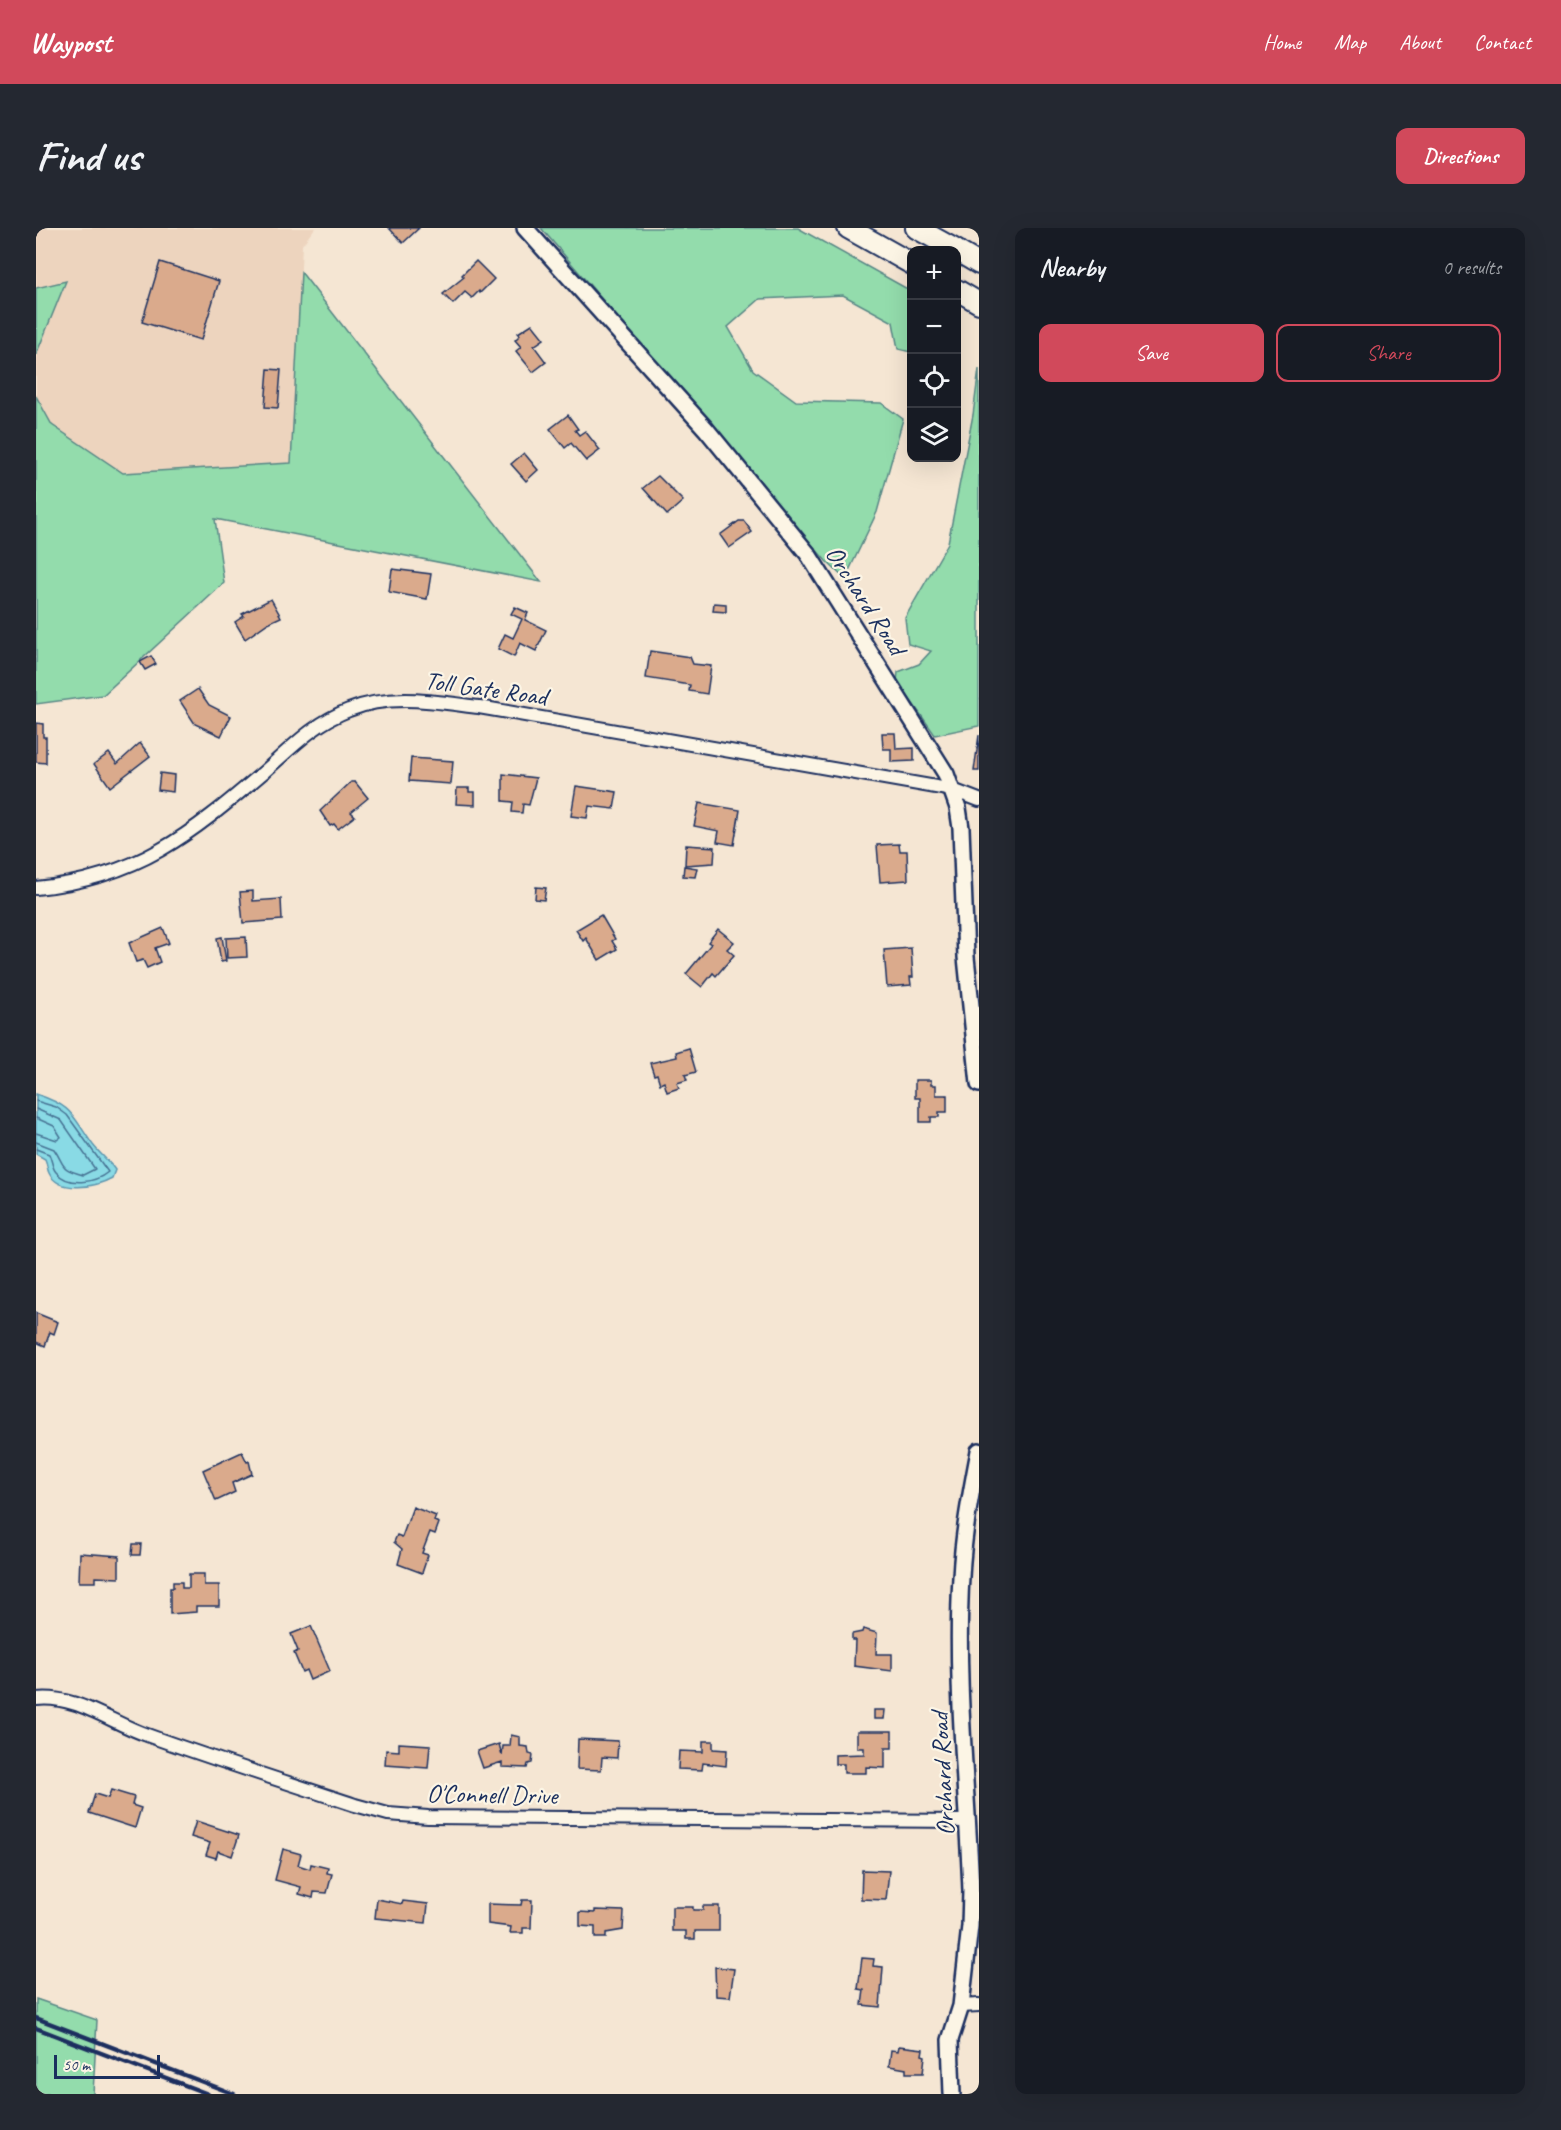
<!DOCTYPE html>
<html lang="en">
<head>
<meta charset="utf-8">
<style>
	body { margin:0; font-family:Caveat,sans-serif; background:#242831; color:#f1f3f6 }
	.controls { position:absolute; right:18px; top:18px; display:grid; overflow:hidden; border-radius:12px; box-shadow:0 6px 24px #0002 }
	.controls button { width:54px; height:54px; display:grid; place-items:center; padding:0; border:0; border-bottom:2px solid #363941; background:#171b24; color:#f1f3f6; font:30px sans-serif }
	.scale { position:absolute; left:18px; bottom:15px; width:106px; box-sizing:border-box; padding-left:6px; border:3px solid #1b2f5e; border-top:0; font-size:16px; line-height:21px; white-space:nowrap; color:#1b2f5e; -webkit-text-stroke:4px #fcf5e5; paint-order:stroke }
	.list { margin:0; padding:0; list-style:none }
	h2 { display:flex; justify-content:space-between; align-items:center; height:78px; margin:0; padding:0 24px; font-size:26px }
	h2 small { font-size:20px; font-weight:400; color:#9ea1a6 }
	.actions { display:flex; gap:12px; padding:18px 24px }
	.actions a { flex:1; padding:14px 0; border:2px solid #d1495b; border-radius:12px; text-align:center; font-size:21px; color:#d1495b }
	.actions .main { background:#d1495b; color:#fff }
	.icon { flex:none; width:33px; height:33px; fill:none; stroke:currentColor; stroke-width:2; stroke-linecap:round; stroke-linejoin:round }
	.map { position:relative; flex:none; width:943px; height:1866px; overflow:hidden; border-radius:12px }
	header { display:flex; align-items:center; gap:36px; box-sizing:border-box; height:84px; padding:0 30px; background:#d1495b; color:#fff }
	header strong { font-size:28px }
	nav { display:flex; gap:33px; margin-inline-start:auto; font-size:21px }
	.intro { display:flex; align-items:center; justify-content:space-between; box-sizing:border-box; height:144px; padding:0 36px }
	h1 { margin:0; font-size:42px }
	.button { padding:15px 27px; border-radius:12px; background:#d1495b; color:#fff; font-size:21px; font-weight:700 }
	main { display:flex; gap:36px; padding:0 36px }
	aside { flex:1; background:#171b24; border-radius:12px; box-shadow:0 6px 24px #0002 }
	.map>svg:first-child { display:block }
	.built { fill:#edd4be }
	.green { fill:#93dcac; stroke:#578685; stroke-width:1.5 }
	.water { fill:#89dae5; stroke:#5d96af; stroke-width:1.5 }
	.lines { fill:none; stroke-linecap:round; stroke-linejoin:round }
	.shore { stroke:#477394; stroke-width:1.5 }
	.building { fill:#daaa8c; stroke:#1b2f5e; stroke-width:1.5 }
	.minor-casing { stroke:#1b2f5e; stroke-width:16 }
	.tertiary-casing { stroke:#1b2f5e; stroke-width:20 }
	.trunk-casing { stroke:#1b2f5e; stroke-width:24 }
	.minor { stroke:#fcf5e5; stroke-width:12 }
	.tertiary { stroke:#fcf5e5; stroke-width:15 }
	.trunk { stroke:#fcf5e5; stroke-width:20 }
	.rail { stroke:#1b2f5e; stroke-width:4.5 }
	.labels { text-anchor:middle; stroke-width:4.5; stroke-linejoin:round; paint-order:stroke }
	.street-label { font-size:26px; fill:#1b2f5e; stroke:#fcf5e5 }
</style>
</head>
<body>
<header>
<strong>Waypost</strong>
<nav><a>Home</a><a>Map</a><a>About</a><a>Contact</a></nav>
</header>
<div class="intro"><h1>Find us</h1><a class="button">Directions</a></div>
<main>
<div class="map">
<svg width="943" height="1866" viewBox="0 0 943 1866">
	<rect width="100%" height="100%" fill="#f5e6d3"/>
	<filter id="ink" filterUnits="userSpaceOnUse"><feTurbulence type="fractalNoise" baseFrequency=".0167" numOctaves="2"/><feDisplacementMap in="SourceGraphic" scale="12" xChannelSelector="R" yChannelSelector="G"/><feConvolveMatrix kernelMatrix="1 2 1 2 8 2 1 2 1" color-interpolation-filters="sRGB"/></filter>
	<g filter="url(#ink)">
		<!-- built -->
		<polygon class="built" points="0,0 279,0 266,17 256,235 87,245 16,197 0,168 0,127 30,54 0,60"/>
		<!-- green -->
		<g class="green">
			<polygon points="505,0 762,0 875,63 875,124 862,121 857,94 807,67 724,71 692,99 717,142 760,173 845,175 867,191 841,284 809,351 790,333"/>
			<polygon points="265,44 505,354 179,291 188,355 67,467 0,476 0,168 16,197 87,245 255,235"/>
			<polygon points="30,53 0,127 0,60"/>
			<polygon points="943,141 943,498 899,507 861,453 862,444 883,436 895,423 872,416 869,390 912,315 937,187"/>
			<polygon points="0,1771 61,1792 57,1866 0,1866"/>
		</g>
		<!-- water -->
		<path class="water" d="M0,866C38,879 35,886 57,917C64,926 72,932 79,942L76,950C60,959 23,966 13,945C11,941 11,935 9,931L0,926Z"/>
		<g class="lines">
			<!-- shore -->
			<g class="shore">
				<path d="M0,873L20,879L31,887L72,944C59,955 32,959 20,944C16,940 16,932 13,926L0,921"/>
				<path d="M0,881L25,892L59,941L47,947C23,940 30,939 18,921L0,914"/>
				<polyline points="0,890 18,898 25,909 21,912 0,905"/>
			</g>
		</g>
		<!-- building -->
		<g class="building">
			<polygon points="353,0 383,0 367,15"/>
			<polygon points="440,33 458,51 444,65 443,63 436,70 429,64 417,76 407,66 428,49 426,47"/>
			<polygon points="124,34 183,53 165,112 106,94"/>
			<polygon points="496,96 508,111 498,118 510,134 497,144 480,123 485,119 479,112 484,107 482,105"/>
			<polygon points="232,141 245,142 242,180 229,179"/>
			<polygon points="532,187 542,201 539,202 543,207 549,203 564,222 550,233 535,215 529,220 514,201"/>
			<polygon points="488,225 502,242 490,253 475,236"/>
			<polygon points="622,248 647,273 631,287 607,260"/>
			<polygon points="703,293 708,293 716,304 693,320 684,307"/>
			<polygon points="356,341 395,346 391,371 353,364"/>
			<polygon points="235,371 245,389 232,395 209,411 199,394 208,388 206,386"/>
			<polygon points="678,375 690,376 690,384 677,383"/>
			<polygon points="479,379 492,385 489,392 510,402 500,423 484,415 478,429 462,421 469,406 477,410 486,391 475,386"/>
			<polygon points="614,423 654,429 657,436 675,438 671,466 653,463 654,457 610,450"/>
			<polygon points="115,428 120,436 109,442 104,434"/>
			<polygon points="162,461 173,477 195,488 185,508 159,496 144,473"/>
			<polygon points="0,495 7,496 7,509 10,509 10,535 0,534"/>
			<polygon points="846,505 859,505 860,521 878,520 878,533 855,534 855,521 847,521"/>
			<polygon points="943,507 943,543 938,543"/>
			<polygon points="104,515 114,528 74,559 58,536 73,525 81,536"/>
			<polygon points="375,530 417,533 415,556 373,553"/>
			<polygon points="124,545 138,547 137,564 122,562"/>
			<polygon points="467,546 500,550 493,577 487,576 486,585 476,584 477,574 467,573"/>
			<polygon points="315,554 319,554 332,570 315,584 319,588 302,601 298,596 294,598 284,583"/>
			<polygon points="540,558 581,564 578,581 553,578 551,590 535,588"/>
			<polygon points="421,560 433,560 433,564 439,564 439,577 420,576"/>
			<polygon points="663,575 704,582 698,617 681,614 683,603 658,598"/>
			<polygon points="863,616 864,623 871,623 872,652 844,654 841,617"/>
			<polygon points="650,617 679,619 678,635 649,637"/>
			<polygon points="648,638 661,640 659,649 647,648"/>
			<polygon points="500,659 510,660 508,672 499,671"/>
			<polygon points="217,663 217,673 245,671 246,692 207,695 204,664"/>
			<polygon points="565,687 579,711 576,713 581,721 563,732 550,710 547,713 540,702"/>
			<polygon points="127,700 133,715 119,720 124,734 111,740 107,732 100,734 93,715"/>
			<polygon points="682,701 698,714 691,721 698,727 680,748 677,745 666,759 650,746 675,716 672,714"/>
			<polygon points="186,709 190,733 185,734 181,710"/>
			<polygon points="210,709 211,729 191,730 190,710"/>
			<polygon points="875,720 877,749 874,749 875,757 851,759 848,722"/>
			<polygon points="653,820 660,844 649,847 651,852 641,855 643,860 631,864 628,854 624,856 621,846 618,847 614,835 641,829 640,824"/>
			<polygon points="879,852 895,852 895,857 900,857 900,867 911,867 911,884 903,884 903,889 895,889 895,894 884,894 884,870 879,870"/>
			<polygon points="0,1085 22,1094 18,1106 14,1104 9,1118 0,1114"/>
			<polygon points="206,1224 211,1234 213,1233 216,1246 196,1255 199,1264 180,1273 167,1242"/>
			<polygon points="377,1279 400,1288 398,1293 403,1295 399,1306 394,1304 386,1325 392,1327 386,1345 362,1336 366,1321 358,1314 361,1307 366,1309"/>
			<polygon points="97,1316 105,1316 104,1327 96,1327"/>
			<polygon points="44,1325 83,1328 83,1350 60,1349 60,1354 43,1354"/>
			<polygon points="153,1346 168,1346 168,1357 183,1357 183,1378 160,1378 160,1384 134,1386 134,1360 137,1360 137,1354 146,1354 146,1360 153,1360"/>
			<polygon points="275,1398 294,1443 274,1452 270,1442 266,1444 258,1425 262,1423 255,1406"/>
			<polygon points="827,1401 841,1405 840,1426 856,1426 856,1443 818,1438 819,1412 816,1412 816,1406 826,1404"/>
			<polygon points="838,1482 849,1482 848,1491 838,1491"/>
			<polygon points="821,1503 856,1503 856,1520 849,1520 849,1540 830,1539 830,1545 808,1545 808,1536 799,1536 799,1527 828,1526 828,1520 821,1520"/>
			<polygon points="475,1507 484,1509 484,1518 492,1519 493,1526 497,1527 496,1535 492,1536 491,1540 466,1539 466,1534 447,1540 441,1523 463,1516 466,1527 467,1518 474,1518"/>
			<polygon points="542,1511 582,1513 581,1530 566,1529 565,1542 541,1541"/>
			<polygon points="667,1513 677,1513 677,1521 691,1522 690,1538 667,1535 666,1542 642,1541 643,1523 667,1524"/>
			<polygon points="363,1515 394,1517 392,1540 349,1537 350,1522 363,1523"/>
			<polygon points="75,1562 98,1569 96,1577 105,1580 99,1600 53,1585 59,1566 72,1570"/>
			<polygon points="160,1593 203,1607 196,1628 182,1623 180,1630 170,1627 174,1615 155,1609"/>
			<polygon points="247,1621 265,1626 262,1637 274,1641 275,1636 292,1640 291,1645 296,1646 291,1665 278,1664 277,1670 263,1666 265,1659 239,1652"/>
			<polygon points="826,1642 853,1643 850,1672 825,1671"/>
			<polygon points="341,1671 366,1676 367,1673 392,1676 390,1695 339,1690"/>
			<polygon points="486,1672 496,1672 495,1700 487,1700 487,1705 474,1705 475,1699 452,1696 452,1676 485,1677"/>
			<polygon points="667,1678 683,1678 683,1703 659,1703 659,1711 650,1711 650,1703 636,1703 636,1679 657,1679 657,1682 667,1682"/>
			<polygon points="559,1682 588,1683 587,1702 570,1705 570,1710 559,1710 559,1699 544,1698 544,1684 559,1685"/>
			<polygon points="826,1730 838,1731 837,1738 847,1739 844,1779 826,1777 828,1762 822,1761"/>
			<polygon points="679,1739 698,1741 694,1769 680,1768"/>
			<polygon points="863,1818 887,1821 886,1827 889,1828 887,1845 870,1845 870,1841 853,1838 855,1822 862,1823"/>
		</g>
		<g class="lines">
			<defs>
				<g id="minor">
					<path d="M0,660C102,650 154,607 229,543C255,520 280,494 313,482C355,465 400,474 443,479L917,562L943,572"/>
					<path d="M0,1471C39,1466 75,1495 111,1507C180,1532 250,1554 319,1577L352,1586L392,1589L932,1593"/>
					<polyline points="925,1778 943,1777"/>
				</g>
				<g id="tertiary">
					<polyline points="489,0 670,201 772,326 910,546 922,580 925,600 930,729 943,856"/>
					<path d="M916,1866L914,1812L925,1778L934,1698L935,1663C931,1559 919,1453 925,1349C927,1306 935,1265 943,1223"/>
				</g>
				<g id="trunk">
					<polyline points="812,0 876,36"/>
					<polyline points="880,0 920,22"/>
					<polyline points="921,23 943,36"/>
					<polyline points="921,62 943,75"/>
				</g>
			</defs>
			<!-- minor casing -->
			<use href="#minor" class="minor-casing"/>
			<!-- tertiary casing -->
			<use href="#tertiary" class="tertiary-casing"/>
			<!-- trunk casing -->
			<use href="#trunk" class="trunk-casing"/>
			<!-- minor -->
			<use href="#minor" class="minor"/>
			<!-- tertiary -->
			<use href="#tertiary" class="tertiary"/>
			<!-- trunk -->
			<use href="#trunk" class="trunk"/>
			<!-- rail -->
			<g class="rail">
				<polyline points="0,1790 198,1866"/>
				<polyline points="0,1800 172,1866"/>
			</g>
		</g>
	</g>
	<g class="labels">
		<!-- street labels -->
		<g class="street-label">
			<text transform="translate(830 372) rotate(57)" y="9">Orchard Road</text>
			<text transform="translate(450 460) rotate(8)" y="9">Toll Gate Road</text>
			<text transform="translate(906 1546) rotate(-93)" y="9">Orchard Road</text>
			<text transform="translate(456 1566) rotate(1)" y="9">O'Connell Drive</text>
		</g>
	</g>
</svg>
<div class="controls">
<button>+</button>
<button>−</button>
<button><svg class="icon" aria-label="locate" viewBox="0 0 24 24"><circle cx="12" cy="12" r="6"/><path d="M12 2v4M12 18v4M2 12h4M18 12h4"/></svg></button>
<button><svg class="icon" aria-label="layers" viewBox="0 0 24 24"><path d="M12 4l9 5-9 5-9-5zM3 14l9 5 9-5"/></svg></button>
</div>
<div class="scale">50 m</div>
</div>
<aside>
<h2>Nearby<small>0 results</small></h2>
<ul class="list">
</ul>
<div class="actions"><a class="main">Save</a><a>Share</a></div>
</aside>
</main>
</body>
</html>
